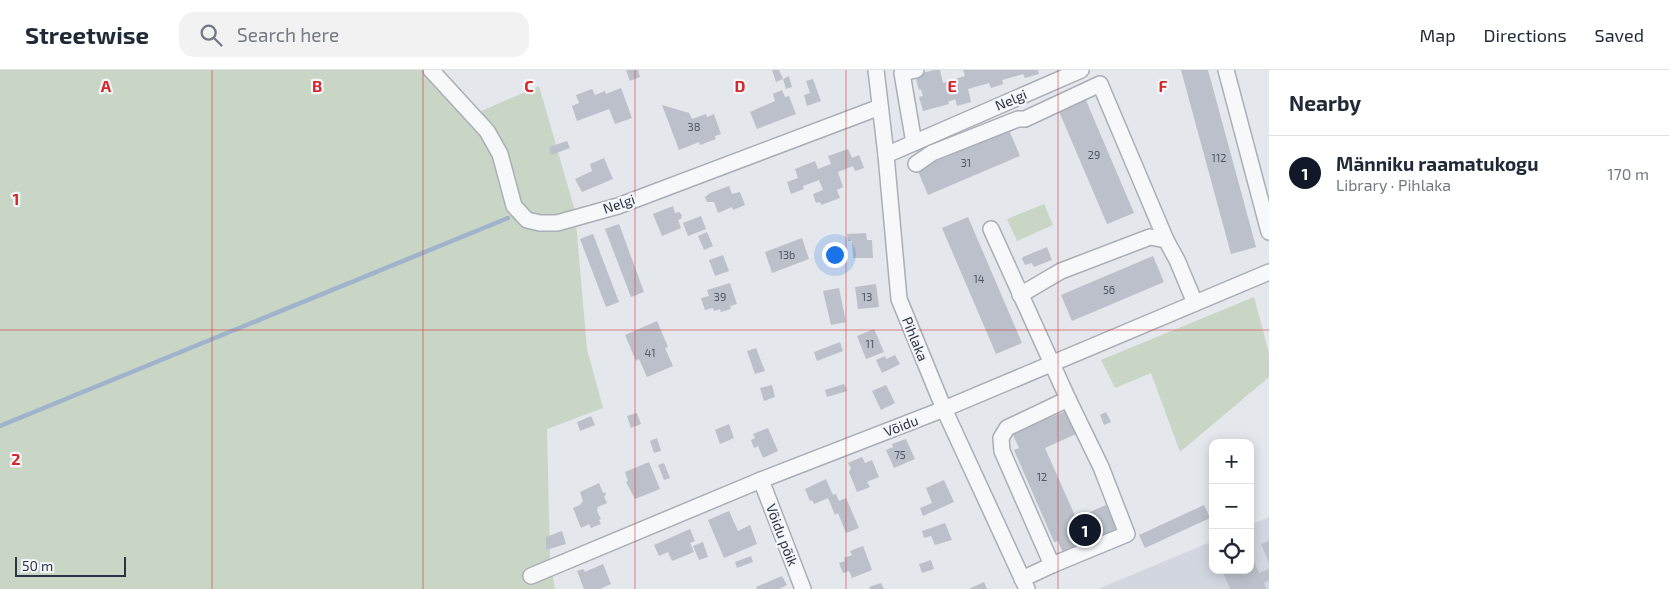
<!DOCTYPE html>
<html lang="en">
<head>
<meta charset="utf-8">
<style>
	body { margin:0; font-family:"Exo 2",sans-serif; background:#f2f2f3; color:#1f2937 }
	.controls { position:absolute; right:15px; bottom:15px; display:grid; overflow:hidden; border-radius:10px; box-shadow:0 2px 12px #0003 }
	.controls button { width:45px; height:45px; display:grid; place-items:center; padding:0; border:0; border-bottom:1px solid #e0e1e3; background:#fff; color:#1f2937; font:25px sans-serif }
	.scale { position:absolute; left:15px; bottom:12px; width:111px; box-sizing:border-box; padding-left:5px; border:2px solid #2b3445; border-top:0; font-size:14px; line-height:18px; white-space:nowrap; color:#2b3445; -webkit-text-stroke:4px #f4f6f9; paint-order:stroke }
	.you { position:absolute; left:834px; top:184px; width:18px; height:18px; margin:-12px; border:4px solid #fff; border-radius:50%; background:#1a73e8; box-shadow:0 0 0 8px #1a73e833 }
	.badge { display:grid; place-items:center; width:32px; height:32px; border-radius:50%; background:#111827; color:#fff; font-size:16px; font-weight:700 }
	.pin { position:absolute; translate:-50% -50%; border:2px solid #fff; box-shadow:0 1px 5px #0006 }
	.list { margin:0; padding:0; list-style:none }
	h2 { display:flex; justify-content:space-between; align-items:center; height:65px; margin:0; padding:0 20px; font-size:21px }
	h2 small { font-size:16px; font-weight:400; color:#747a83 }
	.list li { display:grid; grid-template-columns:32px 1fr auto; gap:15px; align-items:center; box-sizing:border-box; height:75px; padding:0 20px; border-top:1px solid #e0e1e3 }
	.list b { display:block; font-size:19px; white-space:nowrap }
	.list p { margin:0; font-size:16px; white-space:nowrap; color:#747a83 }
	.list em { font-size:16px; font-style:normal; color:#747a83 }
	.icon { flex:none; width:28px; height:28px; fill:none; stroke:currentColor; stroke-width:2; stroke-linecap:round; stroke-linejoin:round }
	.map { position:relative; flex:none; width:1269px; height:519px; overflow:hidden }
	header { display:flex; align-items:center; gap:30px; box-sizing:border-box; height:70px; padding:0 25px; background:#fff; border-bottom:1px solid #e0e1e3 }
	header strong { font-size:24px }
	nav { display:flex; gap:28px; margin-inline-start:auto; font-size:18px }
	.search { width:350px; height:45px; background:#f2f2f3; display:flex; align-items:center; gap:12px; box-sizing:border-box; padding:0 18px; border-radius:15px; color:#747a83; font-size:19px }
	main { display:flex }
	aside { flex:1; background:#fff }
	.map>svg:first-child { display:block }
	.built { fill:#d2d6de }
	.green { fill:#c9d6c5 }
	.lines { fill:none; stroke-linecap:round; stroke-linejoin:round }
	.stream { stroke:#9fb4cc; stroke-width:4.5 }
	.building { fill:#bbc0ca }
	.minor-casing { stroke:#a9aeb7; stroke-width:18 }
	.minor { stroke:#f7f8fa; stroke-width:15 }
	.grid { fill:none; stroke:#d62828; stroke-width:1; stroke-opacity:0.55 }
	.labels { text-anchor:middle; stroke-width:4.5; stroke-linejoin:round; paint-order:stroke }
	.number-label { font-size:11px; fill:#4f5766 }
	.street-label { font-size:14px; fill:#2b3445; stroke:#f4f6f9 }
	.grid-label { font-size:16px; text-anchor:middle; font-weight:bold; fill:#d62828; stroke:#f4f6f9; stroke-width:4.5; stroke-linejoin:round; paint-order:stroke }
</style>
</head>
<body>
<header>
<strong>Streetwise</strong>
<div class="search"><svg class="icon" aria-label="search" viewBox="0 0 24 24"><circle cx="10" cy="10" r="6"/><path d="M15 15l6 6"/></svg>Search here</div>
<nav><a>Map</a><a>Directions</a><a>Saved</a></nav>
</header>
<main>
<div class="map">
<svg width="1269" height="519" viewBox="0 0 1269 519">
	<rect width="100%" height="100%" fill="#e4e7ec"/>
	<!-- built -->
	<polygon class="built" points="1269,447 1269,519 1098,519 1213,471 1213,500 1250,500 1250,455"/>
	<!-- green -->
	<g class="green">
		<polygon points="0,0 428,0 470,46 539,16 575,141 587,279 603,338 547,359 550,489 555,519 0,519"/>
		<polygon points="1044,134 1053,155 1017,171 1007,149"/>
		<polygon points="1254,227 1269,283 1269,307 1180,382 1151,303 1115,318 1101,290"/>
	</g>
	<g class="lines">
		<!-- stream -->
		<polyline class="stream" points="0,356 508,148"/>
	</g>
	<!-- building -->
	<g class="building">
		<polygon points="626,0 638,0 640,7 630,11"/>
		<polygon points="772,0 779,0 783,9 789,6 792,17 786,19 783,9 776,12"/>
		<polygon points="934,0 940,0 943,13 965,6 963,0 1038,0 1039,4 1025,8 1023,4 1002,10 1003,14 991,18 989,13 968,19 971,32 957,36 955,29 948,32 949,34 923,41 919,27 923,26 921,19 919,20 915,5"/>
		<polygon points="1181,0 1208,0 1256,177 1231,184"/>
		<polygon points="813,9 821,31 807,36 804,25 810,23 806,11"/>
		<polygon points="621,18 632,48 615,54 609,39 577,51 572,36 579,33 576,25 592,19 595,25 605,21 606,24"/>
		<polygon points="782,20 785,27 789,26 796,44 757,59 750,42 775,31 773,24"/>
		<polygon points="1085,28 1134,143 1107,154 1058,39"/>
		<polygon points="662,35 689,43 692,49 706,44 707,47 714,44 721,64 715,66 716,69 700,75 699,72 679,80"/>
		<polygon points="1009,60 1020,86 928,125 917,99"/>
		<polygon points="567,71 570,78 551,85 549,77"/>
		<polygon points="848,79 852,88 859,85 864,98 855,101 853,96 838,102 843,117 837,120 840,128 821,135 820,132 816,133 813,124 823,120 819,110 803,116 804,119 791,124 787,112 798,108 795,99 815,91 818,99 831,94 828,86"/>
		<polygon points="604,88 613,109 582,122 575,109 592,101 590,94"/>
		<polygon points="729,116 732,124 740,122 745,135 733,140 732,137 718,143 714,132 707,132 705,127 710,123"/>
		<polygon points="673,136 675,143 679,142 682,145 681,149 678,150 681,158 662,166 653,144"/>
		<polygon points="701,146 706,159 688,166 683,153"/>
		<polygon points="968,147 1022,273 996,284 942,158"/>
		<polygon points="619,154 644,222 631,227 605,159"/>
		<polygon points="707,162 713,176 704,180 698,166"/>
		<polygon points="866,163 867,170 872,170 873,188 853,188 852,171 848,171 847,164"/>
		<polygon points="593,164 619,232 606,237 580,169"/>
		<polygon points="802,168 809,189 772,203 765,182"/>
		<polygon points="1047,177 1052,190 1034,197 1032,193 1025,195 1022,189 1023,187"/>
		<polygon points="723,185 729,201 715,206 709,190"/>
		<polygon points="1153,186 1164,212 1072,251 1061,225"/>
		<polygon points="730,213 737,234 730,236 731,239 721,242 720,239 714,241 713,238 705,240 701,228 709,226 707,220"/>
		<polygon points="876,214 879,237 858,239 855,217"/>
		<polygon points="839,218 846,252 831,255 823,221"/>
		<polygon points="657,251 668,277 665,278 673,296 647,307 639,289 636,291 625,265"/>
		<polygon points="874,259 884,282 866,289 857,266"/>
		<polygon points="840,272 843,281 817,291 814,282"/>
		<polygon points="756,278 765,301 755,304 747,281"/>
		<polygon points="895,285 900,294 882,303 876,290 885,286 886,289"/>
		<polygon points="844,314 847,321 827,327 825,320"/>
		<polygon points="772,315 775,327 764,331 760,318"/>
		<polygon points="886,315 895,333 881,340 872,321"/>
		<polygon points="1066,341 1076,364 1045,378 1076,448 1106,435 1116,459 1082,477 1081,475 1063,483 1058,471 1054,472 1014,380 1019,378 1013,365 1029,357 1028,355 1042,350 1042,351"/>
		<polygon points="1106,342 1111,352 1104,355 1100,345"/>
		<polygon points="637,343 641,354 631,358 627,346"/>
		<polygon points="591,346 595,355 580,361 577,352"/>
		<polygon points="729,354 734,368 720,374 715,360"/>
		<polygon points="768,358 778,381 763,388 758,376 754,378 751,370 755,368 753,364"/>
		<polygon points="657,368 661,381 654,383 650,371"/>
		<polygon points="906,369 915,389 894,398 886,380 893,377 892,374"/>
		<polygon points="862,387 865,393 872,390 879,407 867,412 870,417 857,422 849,402 851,398 848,393"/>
		<polygon points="649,392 660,419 635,429 626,412 628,411 625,402"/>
		<polygon points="664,393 670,408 664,410 658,395"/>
		<polygon points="826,409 833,425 836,424 839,431 846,428 859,458 846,463 838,443 835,445 828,428 814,434 812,430 810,431 805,419"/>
		<polygon points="944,410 954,432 923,446 920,438 932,433 926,418"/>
		<polygon points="599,413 603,423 605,422 606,425 604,426 607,433 598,437 597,441 601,449 599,450 601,454 591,458 589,454 581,458 573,438 580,435 583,431 580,422"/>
		<polygon points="1204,435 1210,448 1145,478 1139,465"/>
		<polygon points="729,441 738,461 750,455 757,474 724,488 708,450"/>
		<polygon points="945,453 952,470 935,475 931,466 924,468 922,461"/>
		<polygon points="690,459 695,471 690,473 694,482 672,491 668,482 659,486 654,475"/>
		<polygon points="562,461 566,474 546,480 546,467"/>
		<polygon points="1269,471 1269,493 1261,474"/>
		<polygon points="703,472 708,487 699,490 693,476"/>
		<polygon points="863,476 872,500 852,508 849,501 843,503 839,493 845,491 844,488 852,485 850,481"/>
		<polygon points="1250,481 1259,503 1269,499 1269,510 1264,513 1266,519 1230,519 1222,500 1250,500"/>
		<polygon points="751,486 753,492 737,498 735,492"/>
		<polygon points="931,490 934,499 922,503 919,494"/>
		<polygon points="603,494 611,514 600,519 584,519 577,501 583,499 585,502"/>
		<polygon points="782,506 787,515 779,519 757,519 756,517"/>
		<polygon points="984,512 987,519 969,519"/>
		<polygon points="881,513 884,519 870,519 869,517"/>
	</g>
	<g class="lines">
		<defs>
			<g id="minor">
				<polyline points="431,0 487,61 500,84 514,136 527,150 540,153 557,153 618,136 880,37"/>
				<polyline points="876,0 886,85 899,229 944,339 1027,519"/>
				<polyline points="1226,0 1269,162"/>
				<polyline points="914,73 902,3 916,0"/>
				<polyline points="886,85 1081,0"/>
				<polyline points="916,94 932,83 1018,49 1025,49 1100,14 1166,170"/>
				<polyline points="991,159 1068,329 1007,358 1001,368 1002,381 1052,495"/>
				<polyline points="1020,225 1061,201 1150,167 1166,170 1177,190 1195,233"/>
				<polyline points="761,410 803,519"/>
				<polyline points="531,506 761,410 944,339 1269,202"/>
				<polyline points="1022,509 1052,495 1127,464 1101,397 1068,329"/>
			</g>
		</defs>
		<!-- minor casing -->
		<use href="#minor" class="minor-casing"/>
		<!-- minor -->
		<use href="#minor" class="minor"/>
	</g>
	<!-- grid -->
	<path class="grid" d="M212,0V519M423,0V519M635,0V519M846,0V519M1058,0V519M0,260H1269"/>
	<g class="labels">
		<!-- number labels -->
		<g class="number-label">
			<text x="694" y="61">38</text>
			<text x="1094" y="89">29</text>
			<text x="1219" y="92">112</text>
			<text x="966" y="97">31</text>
			<text x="787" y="189">13b</text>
			<text x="979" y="213">14</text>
			<text x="1109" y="224">56</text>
			<text x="720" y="231">39</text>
			<text x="867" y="231">13</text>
			<text x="870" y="278">11</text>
			<text x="650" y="287">41</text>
			<text x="900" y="389">75</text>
			<text x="1042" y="411">12</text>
		</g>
		<!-- street labels -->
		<g class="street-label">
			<text transform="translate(1011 30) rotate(-23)" y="5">Nelgi</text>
			<text transform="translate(619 134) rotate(-19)" y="5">Nelgi</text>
			<text transform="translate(915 269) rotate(68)" y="5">Pihlaka</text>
			<text transform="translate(901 356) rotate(-21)" y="5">Võidu</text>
			<text transform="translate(782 465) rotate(69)" y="5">Võidu põik</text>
		</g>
	</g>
	<g class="grid-label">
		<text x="106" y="22">A</text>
		<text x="317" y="22">B</text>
		<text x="529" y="22">C</text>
		<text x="740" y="22">D</text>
		<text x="952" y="22">E</text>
		<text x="1163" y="22">F</text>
		<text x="16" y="135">1</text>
		<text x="16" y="395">2</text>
	</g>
</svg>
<div class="controls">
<button>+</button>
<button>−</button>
<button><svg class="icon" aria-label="locate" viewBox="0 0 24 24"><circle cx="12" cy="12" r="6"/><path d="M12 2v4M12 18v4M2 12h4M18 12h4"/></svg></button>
</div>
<div class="scale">50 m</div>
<div class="you"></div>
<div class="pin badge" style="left:1085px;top:460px">1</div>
</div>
<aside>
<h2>Nearby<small></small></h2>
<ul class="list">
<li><span class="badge">1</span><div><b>Männiku raamatukogu</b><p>Library · Pihlaka</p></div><em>170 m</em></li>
</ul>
</aside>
</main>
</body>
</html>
